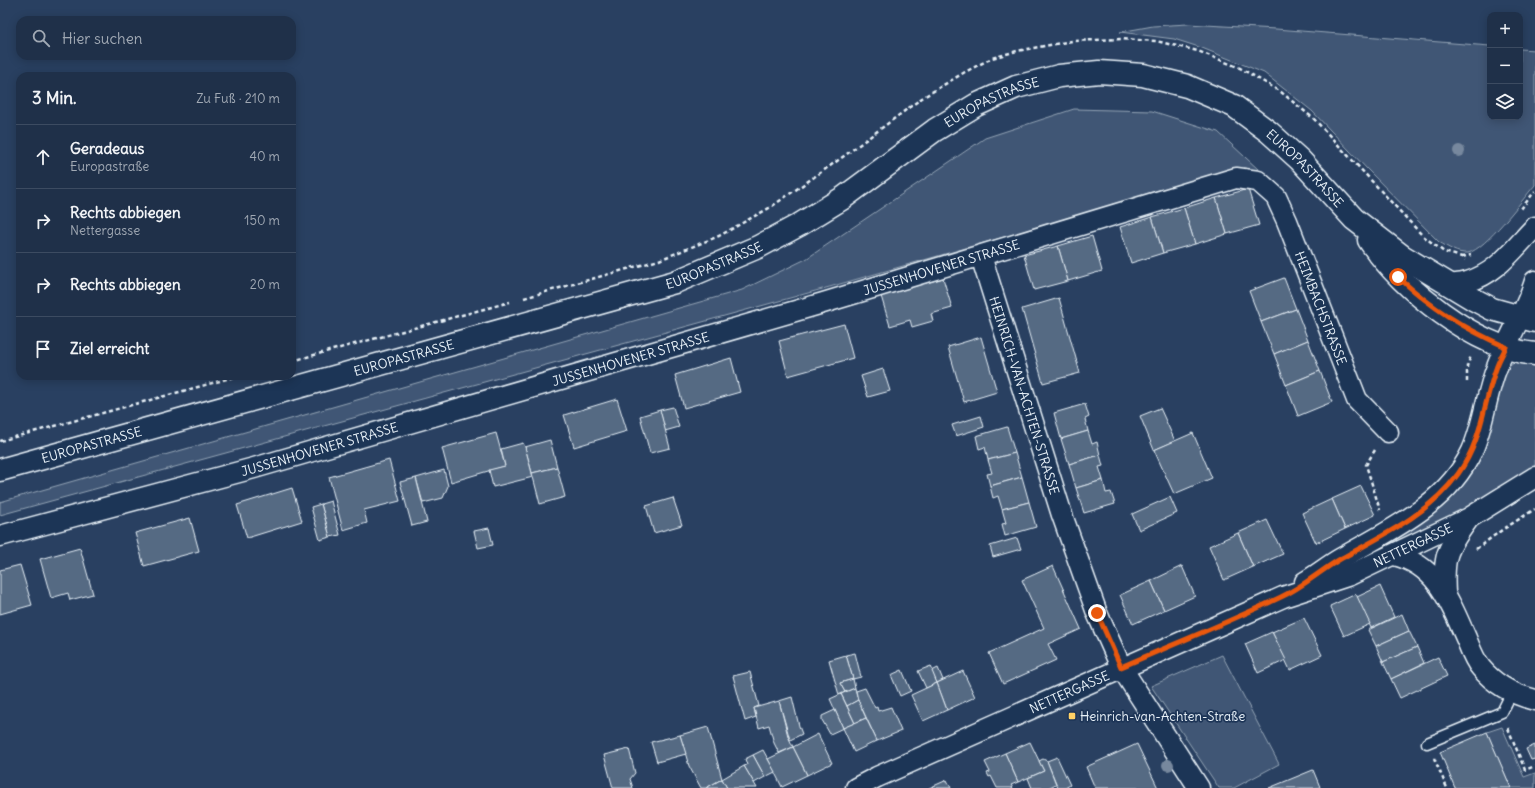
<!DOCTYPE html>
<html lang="de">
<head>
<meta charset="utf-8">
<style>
	body { margin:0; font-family:Delius,sans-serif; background:#2c3c53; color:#f1f3f6 }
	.controls { position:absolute; right:12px; top:12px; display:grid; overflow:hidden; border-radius:8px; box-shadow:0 2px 10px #0003 }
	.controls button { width:36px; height:36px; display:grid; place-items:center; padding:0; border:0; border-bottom:1px solid #3c4b61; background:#1f3049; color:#f1f3f6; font:20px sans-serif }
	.stop { position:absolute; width:12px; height:12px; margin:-9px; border:3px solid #ea580c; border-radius:50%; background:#fff }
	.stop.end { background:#ea580c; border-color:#fff; box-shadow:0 1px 4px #0008 }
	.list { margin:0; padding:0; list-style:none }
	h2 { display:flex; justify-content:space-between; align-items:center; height:52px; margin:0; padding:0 16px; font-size:17px }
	h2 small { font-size:13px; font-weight:400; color:#a1a9b4 }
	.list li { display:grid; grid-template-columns:26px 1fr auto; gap:12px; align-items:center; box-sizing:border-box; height:64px; padding:0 16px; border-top:1px solid #3c4b61 }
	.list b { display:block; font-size:15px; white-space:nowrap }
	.list p { margin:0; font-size:13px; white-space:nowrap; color:#a1a9b4 }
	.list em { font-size:13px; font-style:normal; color:#a1a9b4 }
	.icon { flex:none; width:22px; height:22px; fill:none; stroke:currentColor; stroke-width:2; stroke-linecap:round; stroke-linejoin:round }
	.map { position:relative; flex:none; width:1535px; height:788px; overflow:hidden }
	.search { position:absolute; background:#1f3049; box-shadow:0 2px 10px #0003; left:16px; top:16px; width:280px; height:44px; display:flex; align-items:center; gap:10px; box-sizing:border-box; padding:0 14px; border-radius:12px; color:#a1a9b4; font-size:15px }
	.panel { position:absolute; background:#1f3049; box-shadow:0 2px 10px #0003; left:16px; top:72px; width:280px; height:308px; border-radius:12px }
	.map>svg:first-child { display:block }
	.green { fill:#415774; stroke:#94a4b6 }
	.building { fill:#556a83; stroke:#e8f1f8 }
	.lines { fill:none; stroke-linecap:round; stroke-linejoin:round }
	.lane-casing { stroke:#e8f1f8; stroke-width:13 }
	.street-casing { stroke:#e8f1f8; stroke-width:23 }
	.secondary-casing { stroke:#e8f1f8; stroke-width:25 }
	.path { stroke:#e8f1f8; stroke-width:2.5; stroke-dasharray:4 3; stroke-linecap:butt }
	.lane { stroke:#1d3557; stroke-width:10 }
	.street { stroke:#1d3557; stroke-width:20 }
	.secondary { stroke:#1d3557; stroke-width:22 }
	.tree { fill:#77889e }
	.route { stroke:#ea580c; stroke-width:5 }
	.poi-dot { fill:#ffd166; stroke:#1d3557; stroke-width:1.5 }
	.labels { text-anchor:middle; stroke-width:3.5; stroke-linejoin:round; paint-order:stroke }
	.street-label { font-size:13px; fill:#e8f1f8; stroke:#1d3557 }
	.poi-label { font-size:13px; fill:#e8f1f8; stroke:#1d3557; text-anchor:start }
</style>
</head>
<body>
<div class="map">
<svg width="1535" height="788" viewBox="0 0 1535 788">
	<rect width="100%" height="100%" fill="#294061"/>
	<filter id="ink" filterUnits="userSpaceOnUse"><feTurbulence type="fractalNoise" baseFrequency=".025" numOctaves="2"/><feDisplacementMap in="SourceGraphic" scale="8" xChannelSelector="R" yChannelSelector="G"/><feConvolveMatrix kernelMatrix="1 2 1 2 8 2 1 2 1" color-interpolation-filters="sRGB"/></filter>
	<g filter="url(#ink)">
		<!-- green -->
		<g class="green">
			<path d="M1188,24L1276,29L1490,46V117H1520V49L1535,50V185C1522,200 1486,249 1468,253C1457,254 1448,247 1439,242L1368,170L1312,111L1264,73L1202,48L1174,39L1120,32L1153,26Z"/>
			<polygon points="1074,109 1152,111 1218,132 1259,170 1242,169 819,290 0,515 0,502 742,290 806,259 985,138"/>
			<polygon points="1514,362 1535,363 1535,466 1481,500 1371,559 1368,550 1437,510 1507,367"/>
			<polygon points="1222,655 1279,764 1234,788 1219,788 1151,686"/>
			<polygon points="1502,727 1524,777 1535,773 1535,788 1511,788 1487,732"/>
		</g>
		<!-- building -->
		<g class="building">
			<polygon points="1248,189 1259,225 1227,234 1216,198"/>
			<polygon points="1216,198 1227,234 1195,244 1184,208"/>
			<polygon points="1184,208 1195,244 1163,253 1152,217"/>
			<polygon points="1152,217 1163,253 1131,263 1120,227"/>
			<polygon points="1092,236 1102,271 1068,281 1058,246"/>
			<polygon points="1058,246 1068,281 1034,290 1024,255"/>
			<polygon points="943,278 952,308 931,314 933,321 912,327 910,320 890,326 881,296"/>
			<polygon points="1284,278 1296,309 1261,322 1249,291"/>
			<polygon points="1059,298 1080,373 1043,383 1022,309"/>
			<polygon points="1296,309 1308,340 1274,354 1261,322"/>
			<polygon points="844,324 853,358 788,376 779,341"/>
			<polygon points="981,337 997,392 964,402 948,347"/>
			<polygon points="1308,340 1320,371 1286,385 1274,354"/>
			<polygon points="731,358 740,392 684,408 675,375"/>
			<polygon points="883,369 890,391 868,397 861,376"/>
			<polygon points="1320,371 1332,402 1298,416 1286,385"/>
			<polygon points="617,399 627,431 574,447 564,415"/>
			<polygon points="1085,404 1089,417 1085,419 1088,431 1061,439 1054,413"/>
			<polygon points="673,407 679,427 665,431 660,410"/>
			<polygon points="1160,408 1175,441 1154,450 1140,416"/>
			<polygon points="660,410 670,448 650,453 640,416"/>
			<polygon points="981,416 984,427 956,436 952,425"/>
			<polygon points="1007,427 1015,453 988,460 985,447 979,449 976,436"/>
			<polygon points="1088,431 1092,444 1097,442 1100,455 1069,464 1061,439"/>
			<polygon points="496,433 505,466 451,482 442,448"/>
			<polygon points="1193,433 1212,478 1174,494 1154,450"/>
			<polygon points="550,440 557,467 532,473 525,447"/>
			<polygon points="523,443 525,447 533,477 493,487 489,470 505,466 501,449"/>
			<polygon points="1015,453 1022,477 990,486 987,474 992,473 988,460"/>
			<polygon points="1100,455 1103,466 1099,467 1103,480 1076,488 1069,464"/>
			<polygon points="389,460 400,501 364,510 367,523 343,530 329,477"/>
			<polygon points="557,467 565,497 540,504 532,473"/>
			<polygon points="444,470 448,486 443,498 423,503 416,478"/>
			<polygon points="1022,477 1029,502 1002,509 998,496 993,498 990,486"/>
			<polygon points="416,478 427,522 412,526 400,482"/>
			<polygon points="1103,480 1106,493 1111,492 1115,504 1084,513 1076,488"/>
			<polygon points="1361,486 1375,515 1345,529 1332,499"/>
			<polygon points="292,488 302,521 247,538 237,505"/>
			<polygon points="1170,497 1177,513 1139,530 1132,514"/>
			<polygon points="673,498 682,525 654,533 646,506"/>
			<polygon points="1332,499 1345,529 1316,543 1302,513"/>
			<polygon points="331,501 340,535 330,537 321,504"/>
			<polygon points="1029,502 1036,527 1005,536 1002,524 1006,523 1002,509"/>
			<polygon points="321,504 330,537 320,540 311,507"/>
			<polygon points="190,518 199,551 144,566 135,533"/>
			<polygon points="1267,520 1283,554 1253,567 1238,533"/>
			<polygon points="489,528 493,545 478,548 474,531"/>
			<polygon points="1238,533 1253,567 1224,580 1209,546"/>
			<polygon points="1017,538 1021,549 993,557 990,546"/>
			<polygon points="80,548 93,594 70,600 68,593 51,598 40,559"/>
			<polygon points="20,565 32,605 0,614 0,570"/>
			<polygon points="1053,566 1081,629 1048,644 1056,660 1003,684 989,653 1044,628 1022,580"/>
			<polygon points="1182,566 1195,596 1164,610 1151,581"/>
			<polygon points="1151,581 1164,610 1133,624 1120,595"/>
			<polygon points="1380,586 1394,617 1371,628 1357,597"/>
			<polygon points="1356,594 1370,624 1344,636 1330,606"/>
			<polygon points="1402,614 1409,631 1376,646 1368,630"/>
			<polygon points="1304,618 1322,655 1290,670 1272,632"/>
			<polygon points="1409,631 1417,647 1383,662 1376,646"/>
			<polygon points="1272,632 1286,660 1258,673 1245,644"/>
			<polygon points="1417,647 1424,663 1391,679 1383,662"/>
			<polygon points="855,653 861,677 853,679 846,655"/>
			<polygon points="846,655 853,679 840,683 845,692 839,695 829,660"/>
			<polygon points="1438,657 1447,676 1400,698 1391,679"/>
			<polygon points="931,666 937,683 926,688 918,671"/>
			<polygon points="938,668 943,680 937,683 932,671"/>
			<polygon points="902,670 911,691 900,696 891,675"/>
			<polygon points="963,671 975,697 947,710 937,683"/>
			<polygon points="750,672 759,706 754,708 756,717 745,721 733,676"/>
			<polygon points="853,679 855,688 845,692 840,683"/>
			<polygon points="937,683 947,710 923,721 911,695"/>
			<polygon points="855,688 858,700 847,706 841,694"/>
			<polygon points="865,688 875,708 877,707 878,711 891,707 901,731 877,741 858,700 856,691"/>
			<polygon points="841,694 855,723 843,728 830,699"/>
			<polygon points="792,697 799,726 802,734 790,740 779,701"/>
			<polygon points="858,700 866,718 855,723 847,706"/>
			<polygon points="779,701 788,736 793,747 779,753 774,743 769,725 759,728 754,708"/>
			<polygon points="835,710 843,728 830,734 822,720 822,716"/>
			<polygon points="866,718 877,741 854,752 843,728"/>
			<polygon points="708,727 722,779 706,788 701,788 689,766 680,735"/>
			<polygon points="1487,732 1511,788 1455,788 1440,752"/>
			<polygon points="818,734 832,763 807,775 793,747"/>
			<polygon points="680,735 686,754 657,762 651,742"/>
			<polygon points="1030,742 1044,771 1018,782 1005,753"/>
			<polygon points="1137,744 1158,788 1095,788 1086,767"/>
			<polygon points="1535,745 1535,759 1531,760 1526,749"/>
			<polygon points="793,747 807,775 782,787 768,759"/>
			<polygon points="629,749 635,773 630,779 633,788 613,788 604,755"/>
			<polygon points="763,750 775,772 765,777 753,755"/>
			<polygon points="1005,753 1018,782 1011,785 1013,788 997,788 991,776 989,777 987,773 990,772 985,762"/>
			<polygon points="753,755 765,777 754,783 744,766 747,765 745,759"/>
			<polygon points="1057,757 1070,785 1065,788 1058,788 1047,761"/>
			<polygon points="1043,759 1047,761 1056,784 1048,788 1032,788 1028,778 1044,771 1039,761"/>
			<polygon points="744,766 757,788 727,788 722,779"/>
			<polygon points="1313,770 1320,787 1317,788 1269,788"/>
			<polygon points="722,779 727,788 706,788"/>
			<polygon points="947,780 951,788 929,788"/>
		</g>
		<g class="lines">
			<defs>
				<polyline id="lane" points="1427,743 1502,712 1512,692"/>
				<g id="street">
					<path id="s1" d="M981,256L1062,515L1097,613L1121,667L1199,788"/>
					<path d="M1449,285C1455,284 1461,284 1467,282C1498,273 1514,248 1535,227"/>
					<path id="s2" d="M0,536L254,468L823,303L1236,178L1258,181L1276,197L1287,221L1357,400L1388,432"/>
					<path d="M1394,555C1437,565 1450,602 1466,638C1470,648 1474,660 1481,668C1495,685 1515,695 1535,700"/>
					<path d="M1305,582C1317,575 1328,566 1340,559C1389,530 1446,506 1472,451C1484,424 1486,394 1497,367C1508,337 1526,311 1535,281"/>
					<path d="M1445,593C1443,557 1446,550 1467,521"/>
					<path id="s3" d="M856,788L877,777L1283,597L1350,575L1469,518L1535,477"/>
				</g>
				<g id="secondary">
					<path d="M1369,240C1402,289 1475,348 1535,354"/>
					<path id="s4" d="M0,470L675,282L758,247L799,225L843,198L935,130L976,105L1016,87L1059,76L1099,72L1143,75L1187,86L1234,106L1269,132L1300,160L1354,219L1402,256L1475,300L1492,309L1535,321"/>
				</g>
			</defs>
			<!-- lane casing -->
			<use href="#lane" class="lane-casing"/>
			<!-- street casing -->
			<use href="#street" class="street-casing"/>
			<!-- secondary casing -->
			<use href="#secondary" class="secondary-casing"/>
			<!-- path -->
			<g class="path">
				<polyline points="1521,209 1535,191"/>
				<polyline points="1462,257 1471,255"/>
				<polyline points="524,298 659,260 719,236 771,207 840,159 922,98 965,72 992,58 1017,51 1072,41 1121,39 1156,41 1198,51 1240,68 1281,92 1314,119 1422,235 1444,252 1462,257 1465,260"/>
				<polyline points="292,361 510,302"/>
				<polyline points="1467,382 1467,366 1471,356"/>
				<polyline points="0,441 238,376"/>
				<polyline points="1375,450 1366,465 1380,510"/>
				<polyline points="1476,549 1502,530 1535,509"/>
				<polyline points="1508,728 1525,770 1535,766"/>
				<polyline points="1434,758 1447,788"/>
			</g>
			<!-- lane -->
			<use href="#lane" class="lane"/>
			<!-- street -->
			<use href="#street" class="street"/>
			<!-- secondary -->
			<use href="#secondary" class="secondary"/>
		</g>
		<!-- trees -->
		<g class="tree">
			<circle cx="1459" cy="151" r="6"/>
			<circle cx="1168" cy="765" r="6"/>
		</g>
	</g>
	<g class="lines" filter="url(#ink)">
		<!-- route -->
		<path class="route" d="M1097,613L1121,667C1174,644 1229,622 1281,597C1303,587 1321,570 1342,558C1384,535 1430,513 1458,474C1483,440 1483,402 1497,366C1499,360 1503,353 1506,347C1463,328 1433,309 1398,277"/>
	</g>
	<!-- markers -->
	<rect class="poi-dot" x="1068" y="712" width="8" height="8" rx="2"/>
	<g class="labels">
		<!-- street labels -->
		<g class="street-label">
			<text dy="5" stroke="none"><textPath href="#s4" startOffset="1067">EUROPASTRASSE</textPath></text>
			<text dy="5" stroke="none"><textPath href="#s4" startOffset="1415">EUROPASTRASSE</textPath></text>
			<text dy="5" stroke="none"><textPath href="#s4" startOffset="743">EUROPASTRASSE</textPath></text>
			<text dy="5" stroke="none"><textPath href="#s2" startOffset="979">JUSSENHOVENER STRASSE</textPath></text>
			<text dy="5" stroke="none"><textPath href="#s2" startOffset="1453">HEIMBACHSTRASSE</textPath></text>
			<text dy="5" stroke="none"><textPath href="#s4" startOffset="419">EUROPASTRASSE</textPath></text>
			<text dy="5" stroke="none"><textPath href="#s2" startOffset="655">JUSSENHOVENER STRASSE</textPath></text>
			<text dy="5" stroke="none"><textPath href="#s1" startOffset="146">HEINRICH-VAN-ACHTEN-STRASSE</textPath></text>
			<text dy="5" stroke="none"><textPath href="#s4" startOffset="95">EUROPASTRASSE</textPath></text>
			<text dy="5" stroke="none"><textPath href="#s2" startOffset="331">JUSSENHOVENER STRASSE</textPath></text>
			<text dy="5" stroke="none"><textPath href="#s3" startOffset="608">NETTERGASSE</textPath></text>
			<text dy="5" stroke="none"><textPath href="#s3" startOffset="234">NETTERGASSE</textPath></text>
		</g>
		<!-- poi labels -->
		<g class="poi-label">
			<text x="1080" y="721">Heinrich-van-Achten-Straße</text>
		</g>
	</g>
</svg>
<div class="controls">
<button>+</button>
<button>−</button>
<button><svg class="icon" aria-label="layers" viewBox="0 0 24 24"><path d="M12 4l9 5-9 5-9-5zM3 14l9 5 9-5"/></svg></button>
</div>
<div class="stop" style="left:1398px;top:277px"></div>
<div class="stop end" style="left:1097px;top:613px"></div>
<div class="search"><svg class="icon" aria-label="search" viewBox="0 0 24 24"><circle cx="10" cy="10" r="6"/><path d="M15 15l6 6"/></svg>Hier suchen</div>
<section class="panel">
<h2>3 Min.<small>Zu Fuß · 210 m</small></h2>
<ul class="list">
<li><svg class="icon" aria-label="ahead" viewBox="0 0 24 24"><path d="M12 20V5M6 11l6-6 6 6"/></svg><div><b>Geradeaus</b><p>Europastraße</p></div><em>40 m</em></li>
<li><svg class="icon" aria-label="right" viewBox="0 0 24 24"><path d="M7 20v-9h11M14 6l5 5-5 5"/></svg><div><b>Rechts abbiegen</b><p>Nettergasse</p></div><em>150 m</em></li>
<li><svg class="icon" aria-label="right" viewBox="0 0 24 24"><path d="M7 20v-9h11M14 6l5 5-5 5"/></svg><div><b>Rechts abbiegen</b></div><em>20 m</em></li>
<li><svg class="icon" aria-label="arrive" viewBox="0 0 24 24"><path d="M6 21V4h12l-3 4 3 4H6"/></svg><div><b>Ziel erreicht</b></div></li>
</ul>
</section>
</div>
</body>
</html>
